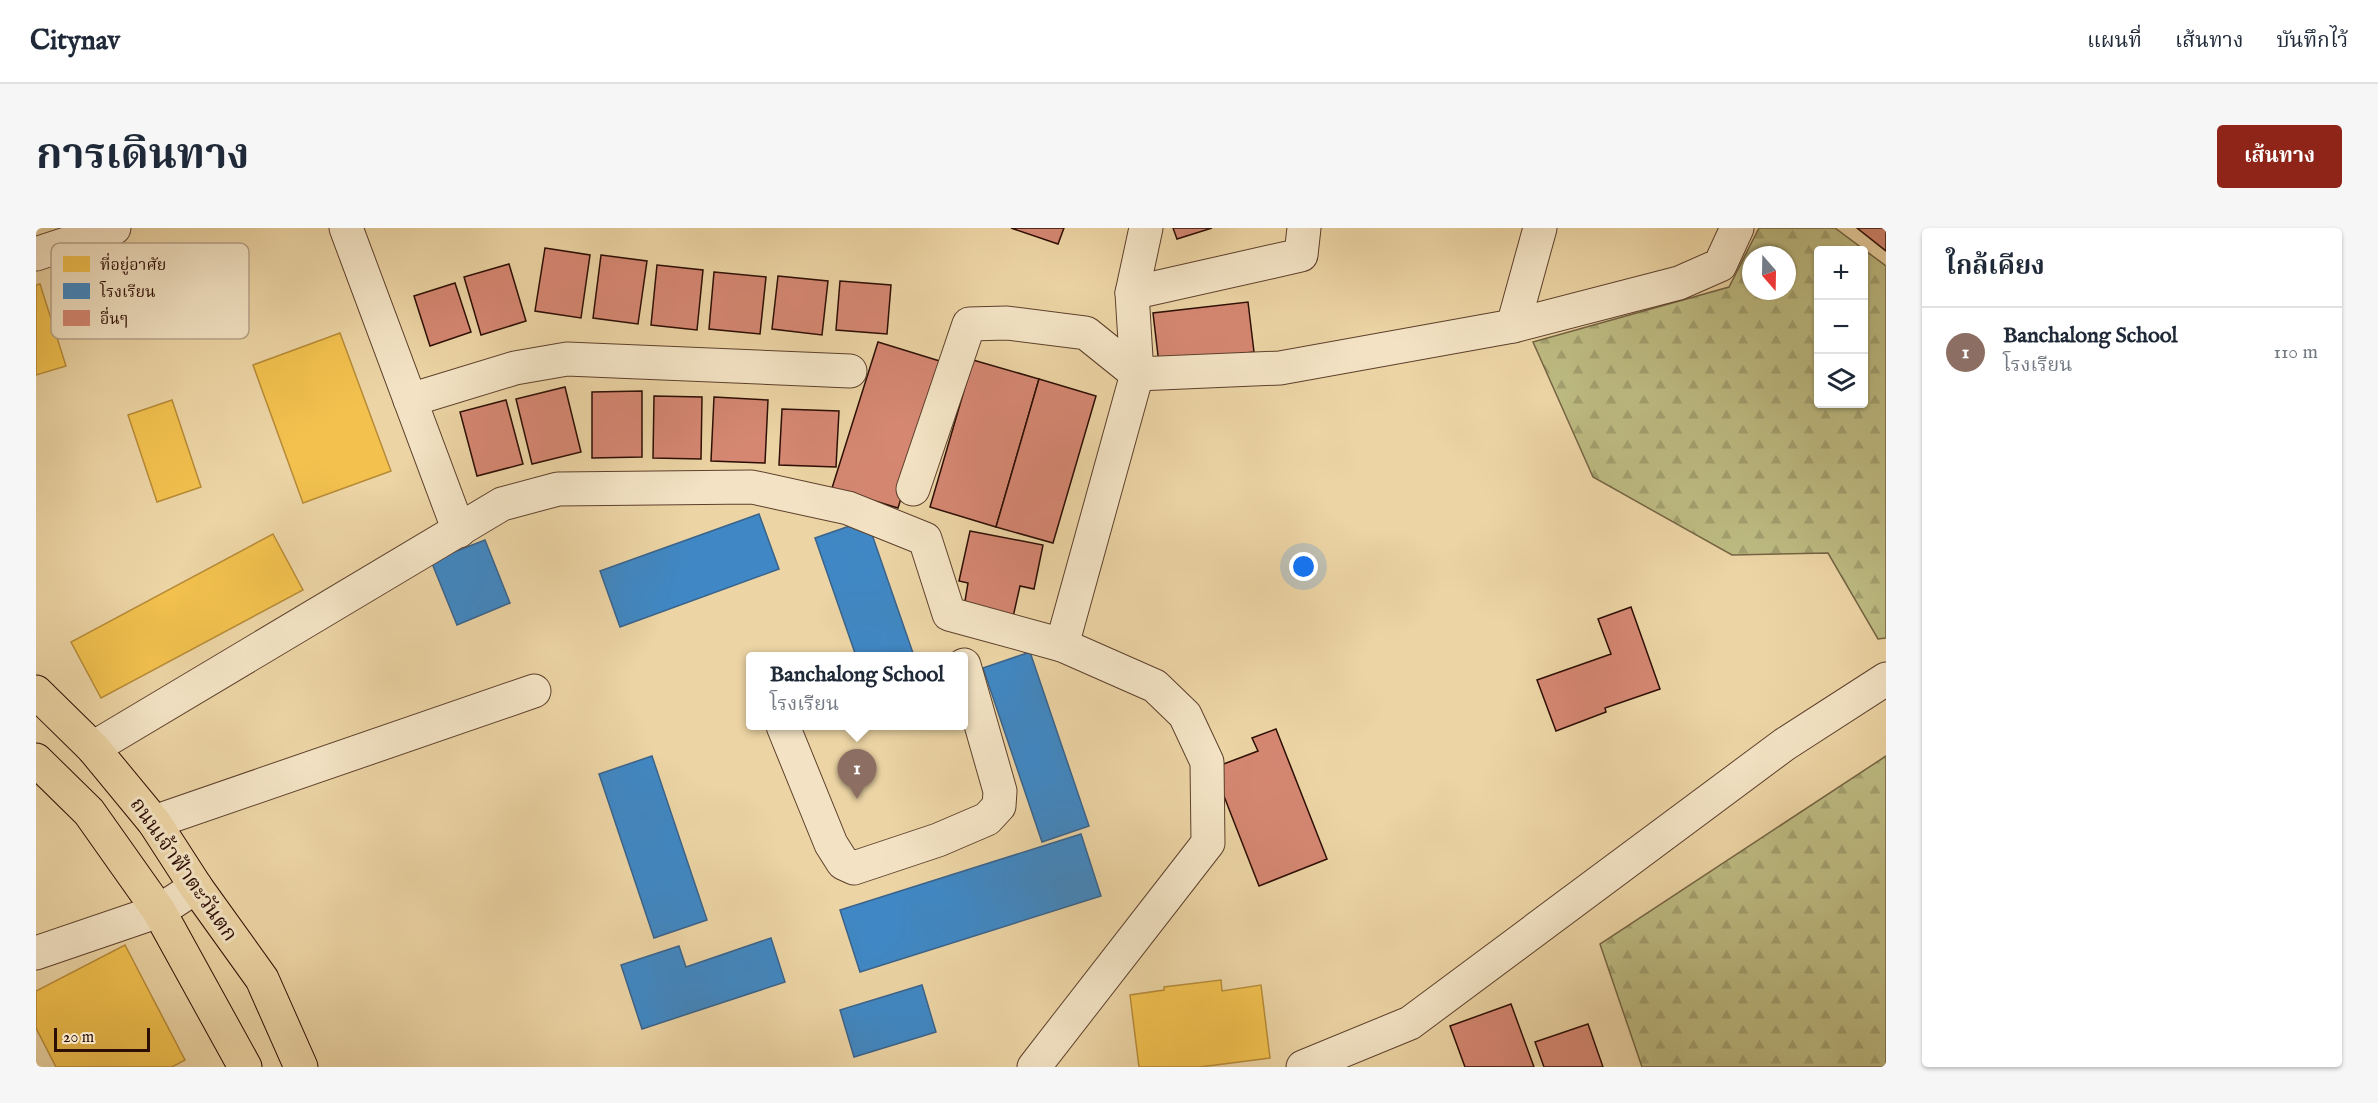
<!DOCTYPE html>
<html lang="th">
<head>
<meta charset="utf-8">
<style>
	body { margin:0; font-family:"IM FELL English","Noto Serif Thai",serif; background:#f6f6f7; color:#1f2937 }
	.controls { position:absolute; right:18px; top:18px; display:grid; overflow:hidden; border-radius:6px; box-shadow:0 2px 4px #0004 }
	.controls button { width:54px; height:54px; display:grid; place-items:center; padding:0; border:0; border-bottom:2px solid #e0e1e3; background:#fff; color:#1f2937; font:30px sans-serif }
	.compass { position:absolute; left:1706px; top:18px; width:54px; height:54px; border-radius:50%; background:#fff; box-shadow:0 2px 4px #0004; rotate:160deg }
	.scale { position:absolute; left:18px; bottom:15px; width:96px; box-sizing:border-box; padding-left:6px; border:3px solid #2d0e04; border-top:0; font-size:16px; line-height:21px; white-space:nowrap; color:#2d0e04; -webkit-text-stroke:4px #f3e3c4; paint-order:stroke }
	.you { position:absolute; left:1268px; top:339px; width:21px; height:21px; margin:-15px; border:4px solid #fff; border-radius:50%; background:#1a73e8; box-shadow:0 0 0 9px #1a73e833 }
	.badge { display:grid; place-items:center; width:39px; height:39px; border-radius:50%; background:#8f2418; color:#fff; font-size:20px; font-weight:700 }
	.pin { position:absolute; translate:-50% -50px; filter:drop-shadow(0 2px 3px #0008) }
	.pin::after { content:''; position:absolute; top:32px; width:21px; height:18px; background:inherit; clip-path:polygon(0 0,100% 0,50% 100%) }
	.popup { position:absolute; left:710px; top:424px; width:222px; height:78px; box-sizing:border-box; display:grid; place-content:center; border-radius:6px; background:#fff; filter:drop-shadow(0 2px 4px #0005); font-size:20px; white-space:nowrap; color:#747a83 }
	.popup b { font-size:22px; color:#1f2937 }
	.popup::after { content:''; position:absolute; left:50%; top:100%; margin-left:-12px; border:12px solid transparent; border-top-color:#fff }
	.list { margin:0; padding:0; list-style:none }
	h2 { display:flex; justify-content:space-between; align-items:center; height:78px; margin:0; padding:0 24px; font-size:26px }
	h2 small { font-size:20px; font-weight:400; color:#747a83 }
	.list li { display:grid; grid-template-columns:39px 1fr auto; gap:18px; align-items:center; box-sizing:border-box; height:90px; padding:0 24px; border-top:2px solid #e0e1e3 }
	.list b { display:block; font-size:22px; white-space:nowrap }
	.list p { margin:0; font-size:20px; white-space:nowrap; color:#747a83 }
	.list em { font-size:20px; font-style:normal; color:#747a83 }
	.icon { flex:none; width:33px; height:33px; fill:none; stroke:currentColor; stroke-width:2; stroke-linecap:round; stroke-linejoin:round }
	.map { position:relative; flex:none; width:1850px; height:839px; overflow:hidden; border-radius:6px }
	header { display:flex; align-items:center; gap:36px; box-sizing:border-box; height:84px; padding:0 30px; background:#fff; border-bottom:2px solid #e0e1e3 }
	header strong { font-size:28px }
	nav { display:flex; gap:33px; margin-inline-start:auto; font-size:21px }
	.intro { display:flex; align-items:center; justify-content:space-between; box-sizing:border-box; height:144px; padding:0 36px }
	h1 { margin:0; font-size:42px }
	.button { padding:15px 27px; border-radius:6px; background:#8f2418; color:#fff; font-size:21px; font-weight:700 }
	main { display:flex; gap:36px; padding:0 36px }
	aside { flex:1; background:#fff; border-radius:6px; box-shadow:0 2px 4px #0004 }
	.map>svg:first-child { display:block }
	.forest { fill:url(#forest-firs); stroke:#756443; stroke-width:1.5; fill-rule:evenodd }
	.homes { fill:#f2c14e; stroke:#b78b38; stroke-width:1.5 }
	.schools { fill:#3f88c5; stroke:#3a638b; stroke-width:1.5 }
	.building { fill:#d58772; stroke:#2d0e04; stroke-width:1.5 }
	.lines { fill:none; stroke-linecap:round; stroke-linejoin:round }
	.minor-casing { stroke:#5d402c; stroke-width:35 }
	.major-casing { stroke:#2d0e04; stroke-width:35 }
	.minor { stroke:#f3e3c4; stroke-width:33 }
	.major { stroke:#ecd4a4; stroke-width:33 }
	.labels { text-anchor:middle; stroke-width:6; stroke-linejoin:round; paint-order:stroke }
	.street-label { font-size:21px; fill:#2d0e04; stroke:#f3e3c4 }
	.key { fill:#f3e3c4; stroke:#b8a38a; stroke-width:1.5 }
	.key-label { font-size:16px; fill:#2d0e04 }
</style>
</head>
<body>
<header>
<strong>Citynav</strong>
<nav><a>แผนที่</a><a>เส้นทาง</a><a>บันทึกไว้</a></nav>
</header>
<div class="intro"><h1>การเดินทาง</h1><a class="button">เส้นทาง</a></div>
<main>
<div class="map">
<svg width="1850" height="839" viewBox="0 0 1850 839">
	<defs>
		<pattern id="forest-firs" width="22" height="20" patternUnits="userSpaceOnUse" patternTransform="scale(1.5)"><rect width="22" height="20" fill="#bdbb82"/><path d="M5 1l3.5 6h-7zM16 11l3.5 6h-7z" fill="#a3a06f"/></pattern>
	</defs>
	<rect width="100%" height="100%" fill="#ecd4a4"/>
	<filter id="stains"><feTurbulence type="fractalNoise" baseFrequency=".00333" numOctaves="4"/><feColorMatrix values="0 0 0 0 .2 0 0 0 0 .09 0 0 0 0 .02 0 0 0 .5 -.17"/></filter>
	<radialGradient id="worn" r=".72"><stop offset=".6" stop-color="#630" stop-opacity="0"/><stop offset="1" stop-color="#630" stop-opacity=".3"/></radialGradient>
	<!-- forest -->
	<g class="forest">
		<path d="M1723,0H1799L1850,38V410L1842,411L1792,325L1696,327L1557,249L1497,114L1693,59ZM1782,22H1828V176H1782ZM1715,27H1751V63H1715Z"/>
		<polygon points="1850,528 1850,839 1606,839 1564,716"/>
	</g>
	<!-- homes -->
	<g class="homes">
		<polygon points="4,56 30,138 0,147 0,57"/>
		<polygon points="304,105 355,243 267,275 217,137"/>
		<polygon points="136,172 165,259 121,274 92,187"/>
		<polygon points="237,306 267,362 65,470 35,414"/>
		<polygon points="89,717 149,832 136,839 20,839 0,800 0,763"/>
		<polygon points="1185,752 1186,763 1225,757 1234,830 1164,839 1103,839 1094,767 1128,762 1128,759"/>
	</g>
	<!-- schools -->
	<g class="schools">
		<polygon points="723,286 743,341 584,399 564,343"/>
		<polygon points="831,292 878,428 820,428 779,310"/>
		<polygon points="449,312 474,375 421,397 395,333"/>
		<polygon points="994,424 1053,598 1006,614 947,440"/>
		<polygon points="616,528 671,692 618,710 563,546"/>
		<polygon points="1045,606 1065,668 824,744 804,682"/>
		<polygon points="735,710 749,754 606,801 585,737 643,718 650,739"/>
		<polygon points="886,757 900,804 818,829 804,782"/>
	</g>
	<!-- building -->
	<g class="building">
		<polygon points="975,0 1028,0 1022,16"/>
		<polygon points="1137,0 1176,0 1141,11"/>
		<polygon points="1821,0 1850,0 1850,23"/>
		<polygon points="509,20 554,27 545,90 499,83"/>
		<polygon points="565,27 611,33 602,96 557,90"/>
		<polygon points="473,36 490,93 445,107 428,49"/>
		<polygon points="621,37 667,42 661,102 615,97"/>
		<polygon points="678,44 730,49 724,106 673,101"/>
		<polygon points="742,48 792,53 786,107 736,101"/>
		<polygon points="804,53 855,57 851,106 800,102"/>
		<polygon points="419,55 435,104 394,118 378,68"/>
		<polygon points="1212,74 1218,124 1123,136 1117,85"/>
		<polygon points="842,114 907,134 862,280 796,260"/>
		<polygon points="937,132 1003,151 960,299 894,279"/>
		<polygon points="1003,151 1060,168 1017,315 960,299"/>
		<polygon points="529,159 545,224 496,236 480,171"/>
		<polygon points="606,163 606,229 556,230 556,164"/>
		<polygon points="618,168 666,169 665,231 617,230"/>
		<polygon points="678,169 732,172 729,235 675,233"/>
		<polygon points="470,172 487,236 441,248 424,184"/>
		<polygon points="746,181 803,183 800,239 743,237"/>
		<polygon points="934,303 1007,317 998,361 984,358 977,389 928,379 932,355 923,353"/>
		<polygon points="1595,379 1624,461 1569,480 1570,484 1520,503 1501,452 1575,426 1562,391"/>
		<polygon points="1240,501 1291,631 1223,658 1177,540 1222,523 1216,510"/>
		<polygon points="1475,776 1498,839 1429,839 1414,798"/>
		<polygon points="1552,796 1567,839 1508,839 1499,814"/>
	</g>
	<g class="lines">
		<defs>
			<g id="minor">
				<polyline points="310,0 423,303"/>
				<polyline points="0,26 78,0"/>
				<polyline points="1096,65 1265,27 1268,0"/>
				<polyline points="1477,98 1504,0"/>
				<polyline points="374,172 479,140 531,131 814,143"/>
				<polyline points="877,261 933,96 971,95 1050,105 1101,146 1244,140 1477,98 1643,55 1684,37 1701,0"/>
				<polyline points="1026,417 1101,146 1096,65 1110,0"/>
				<polyline points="747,498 795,616 807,635 818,640 902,612 951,591 963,578 964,563 928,437"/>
				<polyline points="57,520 466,276 522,261 716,259 812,280 889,311 913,386 1026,417 1119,458 1149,487 1171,534 1172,615 998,839"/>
				<polyline points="118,594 498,463"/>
				<polyline points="0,725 123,683 160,659"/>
				<polyline points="1267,839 1374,795 1749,516 1850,451"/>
			</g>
			<g id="major">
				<polyline points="0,464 57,520 118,594 160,659 226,751 265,839"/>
				<polyline points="0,532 53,584 123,683 209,839"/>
			</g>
		</defs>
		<!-- minor casing -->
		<use href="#minor" class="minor-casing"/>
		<!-- major casing -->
		<use href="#major" class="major-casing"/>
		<!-- minor -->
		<use href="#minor" class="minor"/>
		<!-- major -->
		<use href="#major" class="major"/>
	</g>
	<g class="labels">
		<!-- street labels -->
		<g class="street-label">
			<text transform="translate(148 641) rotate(55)" y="7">ถนนเจ้าฟ้าตะวันตก</text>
		</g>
	</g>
	<!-- legend -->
	<rect x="15" y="15" width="198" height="96" rx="9" class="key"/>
	<rect x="27" y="28" width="27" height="16" fill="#f2c14e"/>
	<rect x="27" y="55" width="27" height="16" fill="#3f88c5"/>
	<rect x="27" y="82" width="27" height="16" fill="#d58772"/>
	<g class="key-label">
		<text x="64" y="42">ที่อยู่อาศัย</text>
		<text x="64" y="69">โรงเรียน</text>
		<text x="64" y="96">อื่นๆ</text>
	</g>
	<rect width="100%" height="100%" filter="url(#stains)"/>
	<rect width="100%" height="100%" fill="url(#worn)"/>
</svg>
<div class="controls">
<button>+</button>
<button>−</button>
<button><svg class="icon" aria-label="layers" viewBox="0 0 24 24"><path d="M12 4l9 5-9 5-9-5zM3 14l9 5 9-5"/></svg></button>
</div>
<svg class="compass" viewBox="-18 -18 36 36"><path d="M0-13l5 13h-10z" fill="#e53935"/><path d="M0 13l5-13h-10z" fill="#747a83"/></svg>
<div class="scale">20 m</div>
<div class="you"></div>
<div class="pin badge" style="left:821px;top:571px;background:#8d6e63">1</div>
<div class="popup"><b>Banchalong School</b>โรงเรียน</div>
</div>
<aside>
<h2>ใกล้เคียง<small></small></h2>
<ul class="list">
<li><span class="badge" style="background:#8d6e63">1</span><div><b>Banchalong School</b><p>โรงเรียน</p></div><em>110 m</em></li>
</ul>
</aside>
</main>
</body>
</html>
